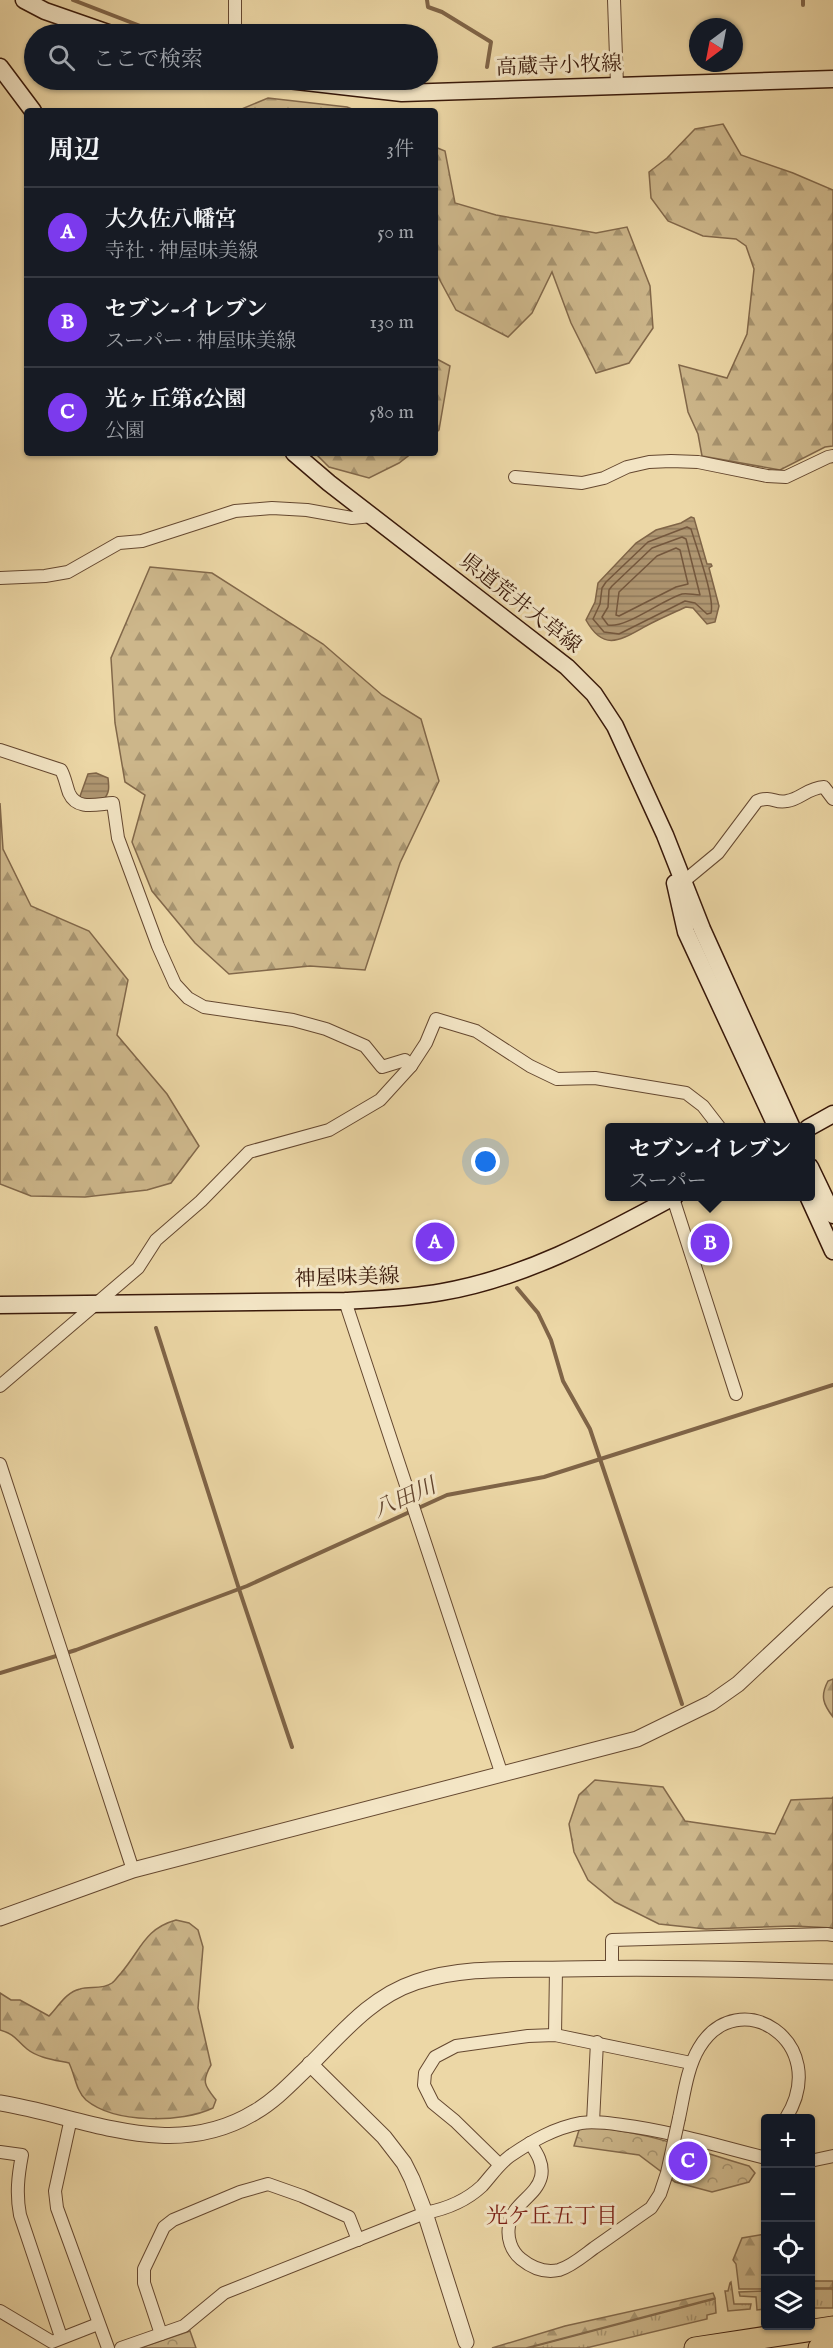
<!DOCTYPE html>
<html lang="ja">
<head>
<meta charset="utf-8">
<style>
	body { margin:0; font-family:"IM FELL English","Noto Serif JP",serif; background:#20242c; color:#f1f3f6 }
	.controls { position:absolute; right:18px; bottom:18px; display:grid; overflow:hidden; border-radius:6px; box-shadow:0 2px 4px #0004 }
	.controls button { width:54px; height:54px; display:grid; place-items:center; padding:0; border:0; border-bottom:2px solid #363941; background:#171b24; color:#f1f3f6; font:30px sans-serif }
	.compass { position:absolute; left:689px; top:18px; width:54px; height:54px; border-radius:50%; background:#171b24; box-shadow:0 2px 4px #0004; rotate:212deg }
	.you { position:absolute; left:486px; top:1162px; width:21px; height:21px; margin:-15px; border:4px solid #fff; border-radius:50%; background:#1a73e8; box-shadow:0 0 0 9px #1a73e833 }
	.badge { display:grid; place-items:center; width:39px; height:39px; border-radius:50%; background:#7c3aed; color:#fff; font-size:20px; font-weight:700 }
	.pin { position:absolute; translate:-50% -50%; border:3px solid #fff; box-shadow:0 2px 6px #0006 }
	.popup { position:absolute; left:605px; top:1123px; width:210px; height:78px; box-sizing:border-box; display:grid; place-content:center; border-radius:6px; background:#171b24; filter:drop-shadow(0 2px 4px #0005); font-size:20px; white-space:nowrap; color:#9ea1a6 }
	.popup b { font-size:22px; color:#f1f3f6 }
	.popup::after { content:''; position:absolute; left:50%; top:100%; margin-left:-12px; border:12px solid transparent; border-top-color:#171b24 }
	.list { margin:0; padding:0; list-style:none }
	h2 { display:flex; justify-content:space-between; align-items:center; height:78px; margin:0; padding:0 24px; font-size:26px }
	h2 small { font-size:20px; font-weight:400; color:#9ea1a6 }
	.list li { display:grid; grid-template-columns:39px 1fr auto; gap:18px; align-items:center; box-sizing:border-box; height:90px; padding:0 24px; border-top:2px solid #363941 }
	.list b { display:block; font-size:22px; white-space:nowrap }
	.list p { margin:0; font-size:20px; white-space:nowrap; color:#9ea1a6 }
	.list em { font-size:20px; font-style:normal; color:#9ea1a6 }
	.icon { flex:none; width:33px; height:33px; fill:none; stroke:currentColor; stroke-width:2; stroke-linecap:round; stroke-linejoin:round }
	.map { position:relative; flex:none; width:833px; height:2348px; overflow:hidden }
	.search { position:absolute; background:#171b24; box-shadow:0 2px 4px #0004; left:24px; top:24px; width:414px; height:66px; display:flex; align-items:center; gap:15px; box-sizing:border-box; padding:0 21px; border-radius:33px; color:#9ea1a6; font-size:22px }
	.panel { position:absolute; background:#171b24; box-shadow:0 2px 4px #0004; left:24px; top:108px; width:414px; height:348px; border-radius:6px }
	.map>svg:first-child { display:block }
	.grass { fill:url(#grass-tufts); stroke:#82684a; stroke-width:1.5 }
	.forest { fill:url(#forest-firs); stroke:#82684a; stroke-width:1.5 }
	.park { fill:url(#park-crowns); stroke:#82684a; stroke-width:1.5 }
	.water { fill:url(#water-rules); stroke:#7f6447; stroke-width:1.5 }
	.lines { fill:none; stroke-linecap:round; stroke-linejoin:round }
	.shore { stroke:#74573d; stroke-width:1.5 }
	.stream { stroke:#7f6447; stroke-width:4 }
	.minor-casing { stroke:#654830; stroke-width:14 }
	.tertiary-casing { stroke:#654830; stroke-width:17 }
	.secondary-casing { stroke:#381809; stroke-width:19 }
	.motorway-casing { stroke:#381809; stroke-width:23 }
	.minor { stroke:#f3e5c5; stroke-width:12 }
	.tertiary { stroke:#f3e5c5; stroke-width:15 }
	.secondary { stroke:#f3e5c5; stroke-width:16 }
	.motorway { stroke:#ecd7a6; stroke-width:21 }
	.minor-bridge-casing { stroke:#654830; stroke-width:14; stroke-linecap:butt }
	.minor-bridge { stroke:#f3e5c5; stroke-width:12 }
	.labels { text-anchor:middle; stroke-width:6; stroke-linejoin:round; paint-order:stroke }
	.street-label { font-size:21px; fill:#381809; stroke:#f3e5c5 }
	.water-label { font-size:22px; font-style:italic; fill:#62442d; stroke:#f3e5c5 }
	.neighbourhood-label { font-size:22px; fill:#7a1f14; stroke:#f3e5c5 }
</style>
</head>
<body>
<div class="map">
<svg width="833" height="2348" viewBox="0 0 833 2348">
	<defs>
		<pattern id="grass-tufts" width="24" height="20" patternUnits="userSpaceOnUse" patternTransform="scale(1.5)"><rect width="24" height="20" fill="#cdb78b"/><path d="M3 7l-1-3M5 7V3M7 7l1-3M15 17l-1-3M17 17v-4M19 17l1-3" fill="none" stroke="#a79470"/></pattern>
		<pattern id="forest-firs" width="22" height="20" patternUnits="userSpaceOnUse" patternTransform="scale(1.5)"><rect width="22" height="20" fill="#cdb78b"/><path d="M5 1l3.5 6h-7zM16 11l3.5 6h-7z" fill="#a79470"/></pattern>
		<pattern id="park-crowns" width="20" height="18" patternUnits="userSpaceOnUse" patternTransform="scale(1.5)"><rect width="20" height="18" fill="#cdb78b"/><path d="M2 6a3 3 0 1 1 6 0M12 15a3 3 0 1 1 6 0" fill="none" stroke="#a79470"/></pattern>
		<pattern id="water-rules" width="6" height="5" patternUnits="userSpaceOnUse" patternTransform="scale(1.5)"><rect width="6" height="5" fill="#af9671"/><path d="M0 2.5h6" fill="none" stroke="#8f795b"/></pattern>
	</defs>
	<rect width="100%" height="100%" fill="#ecd7a6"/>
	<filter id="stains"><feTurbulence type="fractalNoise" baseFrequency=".00333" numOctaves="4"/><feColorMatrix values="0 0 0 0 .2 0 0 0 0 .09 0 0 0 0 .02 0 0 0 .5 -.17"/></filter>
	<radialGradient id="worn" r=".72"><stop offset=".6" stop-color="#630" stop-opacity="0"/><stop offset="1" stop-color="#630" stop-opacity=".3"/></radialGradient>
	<!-- grass -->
	<g class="grass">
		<polygon points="731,2282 734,2304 751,2304 750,2309 728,2311 725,2291 728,2291 730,2283"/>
		<rect x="811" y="2289" width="22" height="19"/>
		<polygon points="765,2291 765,2309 757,2310 756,2297 740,2296 739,2292"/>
		<polygon points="715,2299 716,2313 707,2315 707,2319 586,2348 528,2348"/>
	</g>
	<!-- forest -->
	<g class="forest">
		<polygon points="268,98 347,107 357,111 237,111"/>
		<polygon points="723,124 741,155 793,173 833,190 833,446 825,447 780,470 702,456 698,434 688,412 679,365 727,378 747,334 754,269 746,246 736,239 703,236 668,221 651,198 649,172 667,158 695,129"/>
		<polygon points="435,147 445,151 455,203 496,215 596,233 627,227 650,286 653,328 629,363 596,373 571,323 552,272 532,313 508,337 456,310 435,271"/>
		<polygon points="435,358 450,366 439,430 435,434"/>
		<polygon points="315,453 412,453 399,463 369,478 329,467"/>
		<polygon points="150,567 212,573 323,644 382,695 421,719 439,781 400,863 365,970 310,966 229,974 195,943 152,891 132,842 145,795 125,782 115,723 111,658"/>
		<polygon points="0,803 3,849 31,906 89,931 128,980 117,1035 167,1094 199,1146 171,1183 147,1190 85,1197 31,1196 0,1184"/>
		<path d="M833,1679V1717C823,1704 820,1696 828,1681Z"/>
		<polygon points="595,1780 663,1787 685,1821 775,1834 791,1800 832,1798 833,1797 833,1928 794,1926 706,1929 659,1924 615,1902 588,1880 574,1852 569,1824 579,1795"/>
		<path d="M176,1920L189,1923L198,1930L203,1947L198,2008L211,2065C201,2082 205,2086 216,2100L213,2108C182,2123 115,2124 86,2100C76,2091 75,2075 69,2063C55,2060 38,2058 27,2049C15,2039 16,2035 0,2030V1993L11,2000H20L49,2016C58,2007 66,1992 80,1989C90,1986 102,1990 112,1983C115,1981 118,1976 121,1973C141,1950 144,1929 176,1920Z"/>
		<polygon points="765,2234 765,2289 739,2289 736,2264 733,2260 742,2238"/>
		<polygon points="810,2281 833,2281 833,2288 811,2288"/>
		<polygon points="713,2293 715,2298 526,2348 492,2348 565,2326"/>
	</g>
	<!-- park -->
	<g class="park">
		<path d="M580,2127C638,2128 694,2150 749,2166L755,2173L749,2182L712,2192L675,2182L639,2155L574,2146Z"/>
		<polygon points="190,2331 196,2348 140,2348"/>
	</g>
	<!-- water -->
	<g class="water">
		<path d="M691,517L694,518L707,564H711L712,566L709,568L719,606L715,622L707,624L693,608L686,607C673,613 659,619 646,626C622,639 604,653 586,620L595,602L598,583L636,543L656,530L681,523Z"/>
		<path d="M96,773L108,778C109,787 110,793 103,800L79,799L88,774Z"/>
	</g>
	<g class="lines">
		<!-- shore -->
		<g class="shore">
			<path d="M687,527L691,529C696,546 715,598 711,613L707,614L695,603L685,601L619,634L604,632L593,619L600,604L602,588L606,582L648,542Z"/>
			<path d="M682,537L686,539L700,595C694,595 688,593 682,594C662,600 625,629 608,625L602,617L608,607L609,590L612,586L652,548Z"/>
			<polygon points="676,548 680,550 688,584 676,587 619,616 616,615 619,592 657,556"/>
		</g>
		<!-- stream -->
		<g class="stream">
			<polyline points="73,0 161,34"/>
			<polyline points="427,0 428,7 442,12 491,42 487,67"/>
			<polyline points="803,0 803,5"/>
			<polyline points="517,1288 538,1313 551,1340 563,1381 590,1429 682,1704"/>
			<polyline points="156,1328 239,1589 292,1747"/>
			<polyline points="0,1673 76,1650 247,1586 447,1495 544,1477 833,1385"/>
		</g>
		<defs>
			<g id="minor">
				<polyline points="235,0 235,34"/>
				<polyline points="614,0 617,85"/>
				<polyline points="515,477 582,483 604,478 627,467 649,462 671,461 698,462 767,476 786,477 828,457 833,456"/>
				<polyline points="0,578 45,576 68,572 119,543 142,541 235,511 272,508 307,510 352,518 372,516"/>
				<path d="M0,750L61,770C65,777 66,785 69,793C77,811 97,804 113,803L118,838L158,946L175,984L188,998L204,1007L293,1020L326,1029L365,1046L382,1067L405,1060L411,1066"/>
				<path d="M683,882L718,853L757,801C773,795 774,804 787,801C801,799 807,788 824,787L833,799"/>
				<polyline points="673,1198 736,1394"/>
				<polyline points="345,1301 502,1775"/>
				<polyline points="0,1386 138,1268 156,1240 201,1201 249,1152 329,1130 380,1100 411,1066 426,1043 436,1019 476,1031 530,1066 557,1079 595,1078 686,1093 703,1106 720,1128"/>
				<polyline points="0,1464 133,1870"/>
				<polyline points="612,1968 612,1940 827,1934 833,1935"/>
				<polyline points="555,2035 556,1969"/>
				<polyline points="71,2118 55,2191 57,2208 108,2348"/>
				<path d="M679,2118C684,2095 687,2068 699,2048C738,1982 833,2042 786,2118"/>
				<polyline points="593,2122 597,2042"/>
				<path d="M530,2143C537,2153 544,2164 541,2177C536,2197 511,2204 509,2226C507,2238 511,2251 521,2259C532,2268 545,2273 559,2270C572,2266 583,2256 594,2248C613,2235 632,2221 651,2208L660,2194L667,2173"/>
				<path d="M0,2152L22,2155C18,2176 16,2194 20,2215L61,2337"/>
				<polyline points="810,2161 833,2156"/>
				<polyline points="499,2164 455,2121 433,2103 424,2085 425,2073 435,2057 456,2046 528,2036 555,2035 691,2063"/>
				<polyline points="0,2311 52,2342 98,2324"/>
				<polyline points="161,2334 144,2283 144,2269 164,2227 173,2220 240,2192 268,2184 302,2196 349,2217 358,2240"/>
				<path d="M121,2348L184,2326L224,2293L425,2213C446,2209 466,2201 482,2186C492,2175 498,2165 510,2156C532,2141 554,2128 581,2123C595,2121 608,2123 622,2125C670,2131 718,2146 766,2158"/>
			</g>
			<g id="tertiary">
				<polyline points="0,1918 133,1870 637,1739 711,1703 738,1684 833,1595"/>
				<polyline points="310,2064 384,2137 404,2163 412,2179 425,2213 466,2342"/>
				<path d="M0,2103C86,2117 172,2163 255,2112C276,2100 293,2081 310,2065C343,2032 371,1997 416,1982C464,1966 515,1970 565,1969C655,1967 744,1969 833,1972"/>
			</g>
			<g id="secondary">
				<polyline points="24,0 45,11 111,34"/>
				<polyline points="0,67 33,111"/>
				<polyline points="288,80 402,93 833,79"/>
				<polyline points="294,453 329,483 567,667 594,694 615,726 665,835 702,929 792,1128"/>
				<polyline points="675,883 686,932 777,1128"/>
				<polyline points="808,1128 833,1114"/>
				<polyline points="810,1167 833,1215"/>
				<polyline points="808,1196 833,1251"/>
				<path d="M0,1305L345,1301C378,1299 409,1298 442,1292C525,1278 601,1236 675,1196"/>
			</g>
			<g id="motorway">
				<polyline points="695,2348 833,2327"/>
				<polyline points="819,2348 833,2347"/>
			</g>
		</defs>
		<!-- minor casing -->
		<use href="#minor" class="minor-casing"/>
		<!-- tertiary casing -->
		<use href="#tertiary" class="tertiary-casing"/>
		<!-- secondary casing -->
		<use href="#secondary" class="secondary-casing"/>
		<!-- motorway casing -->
		<use href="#motorway" class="motorway-casing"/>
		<!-- minor -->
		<use href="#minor" class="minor"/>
		<!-- tertiary -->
		<use href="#tertiary" class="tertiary"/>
		<!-- secondary -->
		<use href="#secondary" class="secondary"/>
		<!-- motorway -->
		<use href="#motorway" class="motorway"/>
		<defs>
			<polyline id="minor-bridge" points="667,2173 679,2118"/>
		</defs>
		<!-- minor-bridge casing -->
		<use href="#minor-bridge" class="minor-bridge-casing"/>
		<!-- minor-bridge -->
		<use href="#minor-bridge" class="minor-bridge"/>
	</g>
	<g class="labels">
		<!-- street labels -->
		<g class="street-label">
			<text transform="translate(559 65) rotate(-2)" y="7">高蔵寺小牧線</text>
			<text transform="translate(521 603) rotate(38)" y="7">県道荒井大草線</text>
			<text transform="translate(347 1277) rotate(-2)" y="7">神屋味美線</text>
		</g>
		<!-- water labels -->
		<g class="water-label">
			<text transform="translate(404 1497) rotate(-24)" y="8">八田川</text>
		</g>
		<!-- neighbourhood labels -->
		<g class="neighbourhood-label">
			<text x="552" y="2223">光ケ丘五丁目</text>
		</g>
	</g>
	<rect width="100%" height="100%" filter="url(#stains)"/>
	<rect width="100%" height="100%" fill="url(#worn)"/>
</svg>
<div class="controls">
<button>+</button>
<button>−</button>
<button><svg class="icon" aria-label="locate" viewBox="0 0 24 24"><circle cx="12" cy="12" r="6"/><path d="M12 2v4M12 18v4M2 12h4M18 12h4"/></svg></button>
<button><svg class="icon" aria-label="layers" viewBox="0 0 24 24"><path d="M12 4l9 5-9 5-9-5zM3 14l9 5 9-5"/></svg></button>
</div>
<svg class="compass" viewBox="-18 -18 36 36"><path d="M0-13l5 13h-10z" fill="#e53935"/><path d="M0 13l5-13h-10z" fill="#9ea1a6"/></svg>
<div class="you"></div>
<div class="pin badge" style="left:435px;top:1242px">A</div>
<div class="pin badge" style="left:710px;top:1243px">B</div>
<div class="popup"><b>セブン-イレブン</b>スーパー</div>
<div class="pin badge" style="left:688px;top:2161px">C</div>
<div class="search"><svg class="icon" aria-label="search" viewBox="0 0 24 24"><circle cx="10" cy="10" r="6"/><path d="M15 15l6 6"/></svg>ここで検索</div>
<section class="panel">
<h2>周辺<small>3件</small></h2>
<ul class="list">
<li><span class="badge">A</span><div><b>大久佐八幡宮</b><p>寺社 · 神屋味美線</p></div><em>50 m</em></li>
<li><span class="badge">B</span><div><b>セブン-イレブン</b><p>スーパー · 神屋味美線</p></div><em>130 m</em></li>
<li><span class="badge">C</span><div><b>光ヶ丘第6公園</b><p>公園</p></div><em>580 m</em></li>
</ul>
</section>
</div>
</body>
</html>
